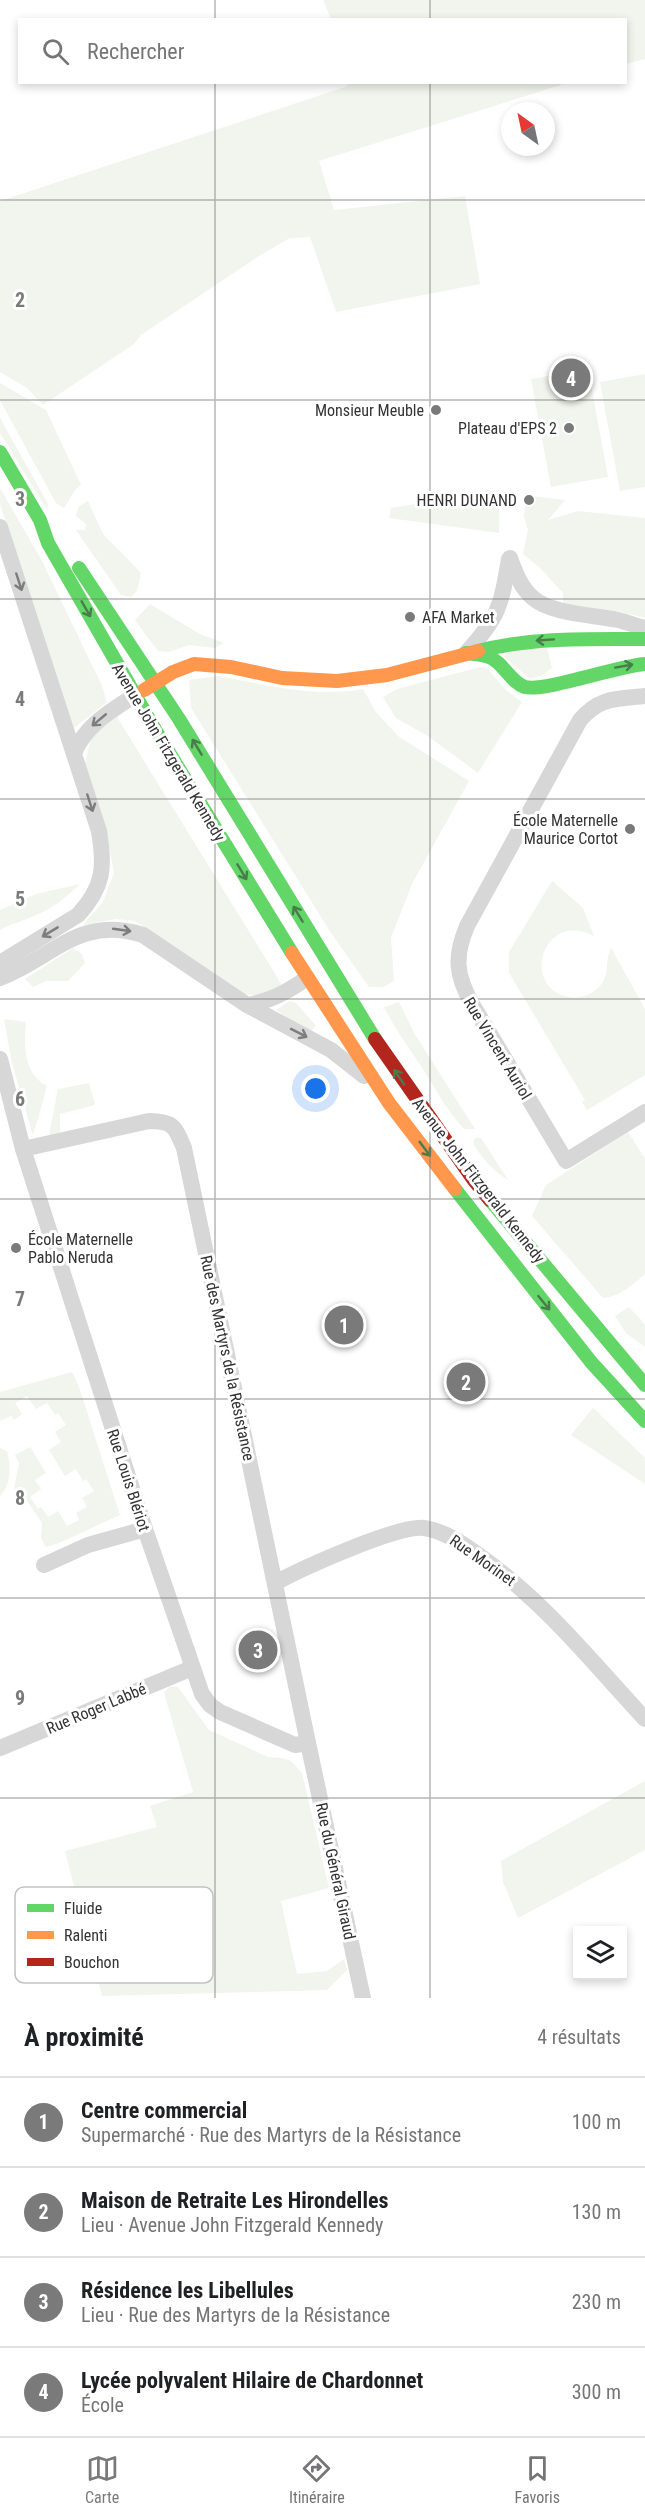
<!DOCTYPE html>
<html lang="fr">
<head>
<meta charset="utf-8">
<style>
	body { margin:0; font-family:"Roboto Condensed",sans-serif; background:#f2f2f2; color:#202124 }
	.controls { position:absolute; right:18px; bottom:18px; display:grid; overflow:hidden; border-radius:0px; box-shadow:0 3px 9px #0003 }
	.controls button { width:54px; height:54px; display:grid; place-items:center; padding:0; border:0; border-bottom:2px solid #e0e0e0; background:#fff; color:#202124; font:30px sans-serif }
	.compass { position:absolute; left:501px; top:102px; width:54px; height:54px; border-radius:50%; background:#fff; box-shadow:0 3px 9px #0003; rotate:327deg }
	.you { position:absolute; left:316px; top:1089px; width:21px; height:21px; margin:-15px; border:4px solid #fff; border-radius:50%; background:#1a73e8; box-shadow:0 0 0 9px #1a73e833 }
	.badge { display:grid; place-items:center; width:39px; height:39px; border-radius:50%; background:#7a7a7a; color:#fff; font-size:20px; font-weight:700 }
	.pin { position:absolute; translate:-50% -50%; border:3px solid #fff; box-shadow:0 2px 6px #0006 }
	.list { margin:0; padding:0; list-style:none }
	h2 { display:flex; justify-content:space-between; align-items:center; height:78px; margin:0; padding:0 24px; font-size:26px }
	h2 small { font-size:20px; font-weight:400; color:#757577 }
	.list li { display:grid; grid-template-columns:39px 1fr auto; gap:18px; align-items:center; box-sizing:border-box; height:90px; padding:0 24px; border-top:2px solid #e0e0e0 }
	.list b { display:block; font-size:22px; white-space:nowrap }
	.list p { margin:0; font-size:20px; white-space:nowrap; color:#757577 }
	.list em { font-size:20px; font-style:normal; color:#757577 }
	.icon { flex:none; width:33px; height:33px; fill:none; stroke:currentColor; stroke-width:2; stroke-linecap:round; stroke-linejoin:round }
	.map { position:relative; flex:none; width:645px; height:1998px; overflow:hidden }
	.search { position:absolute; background:#fff; box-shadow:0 3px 9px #0003; left:18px; right:18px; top:18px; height:66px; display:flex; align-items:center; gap:15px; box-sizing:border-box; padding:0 21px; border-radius:0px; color:#757577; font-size:22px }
	.sheet { height:438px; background:#fff }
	nav { display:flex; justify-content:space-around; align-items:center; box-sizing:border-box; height:84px; border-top:2px solid #e0e0e0; background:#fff; font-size:16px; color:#757577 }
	nav a { display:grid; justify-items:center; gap:3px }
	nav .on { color:#7a7a7a }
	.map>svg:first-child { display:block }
	.green { fill:#f1f5ed }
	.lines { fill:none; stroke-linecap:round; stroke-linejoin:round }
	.street { stroke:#d7d7d7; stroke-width:16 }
	.fast { stroke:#63d668; stroke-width:14 }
	.slow { stroke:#ff974d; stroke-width:14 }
	.jam { stroke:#b3261e; stroke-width:14 }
	.oneway { stroke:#7d7d7d }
	.oneway2 { stroke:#497c4b }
	.grid { fill:none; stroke:#7a7a7a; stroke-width:1.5; stroke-opacity:0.55 }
	.poi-dot { fill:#7a7a7a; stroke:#fff; stroke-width:2 }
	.labels { text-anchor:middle; stroke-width:6; stroke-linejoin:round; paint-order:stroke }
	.poi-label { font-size:16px; fill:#333; stroke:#fff; text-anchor:end }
	.street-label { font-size:16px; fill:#333; stroke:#fff }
	.key { fill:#fff; stroke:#c2c2c2; stroke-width:1.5 }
	.key-label { font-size:16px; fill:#333 }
	.grid-label { font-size:20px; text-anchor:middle; font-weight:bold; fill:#7a7a7a; stroke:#fff; stroke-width:6; stroke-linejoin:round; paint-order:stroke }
</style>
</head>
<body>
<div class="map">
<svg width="645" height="1998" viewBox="0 0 645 1998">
	<rect width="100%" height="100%" fill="#fff"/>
	<!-- green -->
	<g class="green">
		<polygon points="323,0 645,0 645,59 626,64 626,20 331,19"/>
		<polygon points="352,82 567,83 319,161 334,210 465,196 480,284 336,312 310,237 290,238 259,256 141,335 134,344 43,405 27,388 0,372 0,201 345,87"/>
		<polygon points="588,369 608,477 551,487 531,379"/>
		<polygon points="645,374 645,487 620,491 600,382"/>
		<polygon points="0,383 46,410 81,485 75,490 64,508 56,503 0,400"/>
		<polygon points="0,418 48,504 47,510 0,433"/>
		<polygon points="0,488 42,561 102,686 107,702 74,728 58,687 0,504"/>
		<polygon points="499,490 499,533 389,518 391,508"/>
		<polygon points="533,496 565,500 548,520 578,511 645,518 645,618 617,611 563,605 563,593 540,568 523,554 528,530 524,516 525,505 531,505"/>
		<polygon points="88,501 103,534 141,573 137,591 131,597 121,595 76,530 85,530 86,524 76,516 79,506"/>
		<polygon points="150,604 200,634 224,643 215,648 189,645 169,652 158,651 135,620"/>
		<polygon points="507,648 547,648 552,668 541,676 530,679 504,657"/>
		<polygon points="480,667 487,668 506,690 522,702 478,773 428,736 396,718 383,697 397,689"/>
		<path d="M219,676C266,685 316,698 363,689L376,712L398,736L469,781L412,884L391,938L394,981L383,987H369L329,930L191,708L189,680Z"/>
		<polygon points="117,717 282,985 258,996 243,994 135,921 116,919 83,925 103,902 114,873 105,824 85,763 91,738 101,727"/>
		<path d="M552,881L583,908L594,936C542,909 520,989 569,997C580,999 591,995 599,987C611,975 604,961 611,948L645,1009V1075L587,1110L582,1102L585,1100L509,973V952Z"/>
		<path d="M80,884C67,896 54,908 36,915C24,921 12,923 0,930V910L36,894Z"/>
		<polygon points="73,948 82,954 85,963 68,981 46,981 33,987 25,979"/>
		<polygon points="290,1001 296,1003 316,1026 310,1032 276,1010"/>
		<path d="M399,1002L414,1033L475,1129H464C445,1109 434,1085 419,1063C406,1044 394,1027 384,1007Z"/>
		<path d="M4,1019L26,1022C24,1046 23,1073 47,1086L33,1136L12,1063Z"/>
		<polygon points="89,1083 95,1105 60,1114 60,1133 49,1135 58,1089"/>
		<path d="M628,1132L645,1159V1274C631,1286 621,1296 603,1298L532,1216L546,1185Z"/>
		<path d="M475,1138H481L508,1180C493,1171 483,1159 473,1144Z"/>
		<polygon points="629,1307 645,1325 645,1347 626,1333 615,1316"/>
		<polygon points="72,1372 79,1387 120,1515 59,1543 46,1547 41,1538 42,1523 23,1495 13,1495 19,1463 15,1455 30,1447 46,1473 35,1480 41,1489 30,1497 38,1509 41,1507 48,1517 58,1511 67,1526 79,1520 76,1513 87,1507 82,1498 94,1491 86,1479 83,1481 76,1469 65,1476 49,1450 61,1442 55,1432 66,1425 58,1413 55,1415 47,1403 36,1409 27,1396 15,1403 22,1414 14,1420 11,1416 0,1421 0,1392"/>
		<polygon points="593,1408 645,1458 645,1484 571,1435"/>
		<path d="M0,1448L7,1451C11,1466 11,1485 0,1496Z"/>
		<polygon points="169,1687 178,1687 209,1730 268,1757 283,1758 291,1761 302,1773 329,1888 281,1901 297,1974 327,1971 344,1959 347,1970 327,1990 102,1996 65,1851 157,1827 150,1806 193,1792 164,1693"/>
		<polygon points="645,1781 645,1850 518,1918 503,1882 501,1861"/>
	</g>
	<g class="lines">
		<!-- street -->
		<g class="street">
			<path d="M0,527L99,831C105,867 104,887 78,915L0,963"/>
			<path d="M510,558C515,572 521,588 533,598C551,614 594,615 618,620C627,622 636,626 645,628"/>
			<path d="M466,653C499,617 501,606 509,559"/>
			<path d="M645,696C616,699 600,697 580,720L467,926C454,957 456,975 472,1004L566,1161L645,1112"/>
			<path d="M74,753C86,725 109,712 134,696"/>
			<path d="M0,978C54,957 79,915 143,935L247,1005L331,1050L364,1076"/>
			<path d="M247,1005C271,1001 287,992 307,978"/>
			<polyline points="0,1059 23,1149 145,1529 202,1694 210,1705 220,1712 295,1745 308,1743"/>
			<path d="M23,1149L149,1121C174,1121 175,1127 184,1148L308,1743L363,1998"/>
			<polyline points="44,1565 88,1545 145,1529"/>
			<path d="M275,1583C301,1569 397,1525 424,1528C446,1531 466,1546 484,1559C546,1604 593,1663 645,1719"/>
			<polyline points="0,1748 192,1668"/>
		</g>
		<!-- fast -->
		<g class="fast">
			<polyline points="0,452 40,520 48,543 157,733 292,953"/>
			<polyline points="79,568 179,719 375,1039"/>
			<path d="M478,651C533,637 589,639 645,639"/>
			<path d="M466,653C473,654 482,654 489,657C503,662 510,682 525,687C545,692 617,666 645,664"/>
			<polyline points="455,1189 591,1362 645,1421"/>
			<polyline points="490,1200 645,1385"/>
		</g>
		<!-- slow -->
		<g class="slow">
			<polyline points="144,690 173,672 194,664 231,667 282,678 337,681 387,675 478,651"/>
			<polyline points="292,953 389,1103 455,1189"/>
		</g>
		<!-- jam -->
		<polyline class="jam" points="375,1039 473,1179 490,1200"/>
	</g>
	<!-- one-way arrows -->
	<defs><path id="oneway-shaft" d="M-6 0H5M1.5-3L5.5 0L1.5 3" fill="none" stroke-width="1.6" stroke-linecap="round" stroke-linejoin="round" transform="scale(1.5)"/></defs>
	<g class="oneway">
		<use href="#oneway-shaft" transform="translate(19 582) rotate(72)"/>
		<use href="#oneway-shaft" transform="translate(99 720) rotate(140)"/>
		<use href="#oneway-shaft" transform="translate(90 803) rotate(72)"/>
		<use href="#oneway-shaft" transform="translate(122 930) rotate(8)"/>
		<use href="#oneway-shaft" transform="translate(50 932) rotate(149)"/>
		<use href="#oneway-shaft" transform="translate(299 1033) rotate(27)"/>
	</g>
	<g class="oneway2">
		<use href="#oneway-shaft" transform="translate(86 609) rotate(60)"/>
		<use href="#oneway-shaft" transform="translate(545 640) rotate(176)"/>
		<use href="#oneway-shaft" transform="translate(624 666) rotate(-10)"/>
		<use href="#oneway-shaft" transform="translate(197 747) rotate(-121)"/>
		<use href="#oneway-shaft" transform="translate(242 872) rotate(59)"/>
		<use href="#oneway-shaft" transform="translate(298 914) rotate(-121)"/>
		<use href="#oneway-shaft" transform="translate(399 1077) rotate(-125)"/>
		<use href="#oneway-shaft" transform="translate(425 1149) rotate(53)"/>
		<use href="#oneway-shaft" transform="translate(544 1303) rotate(51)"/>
	</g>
	<!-- grid -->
	<path class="grid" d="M215,0V20M430,0V20M215,82V1998M430,82V1998M0,200H645M0,400H645M0,599H645M0,799H645M0,999H645M0,1199H645M0,1399H645M0,1598H645M0,1798H645"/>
	<!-- markers -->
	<g class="poi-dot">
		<circle cx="436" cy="410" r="6"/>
		<circle cx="569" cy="428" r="6"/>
		<circle cx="529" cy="500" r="6"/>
		<circle cx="410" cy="617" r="6"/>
		<circle cx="630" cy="829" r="6"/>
		<circle cx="16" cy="1248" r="6"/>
	</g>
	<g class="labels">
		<!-- poi labels -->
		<g class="poi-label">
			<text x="424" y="416">Monsieur Meuble</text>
			<text x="557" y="434">Plateau d'EPS 2</text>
			<text x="517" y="506">HENRI DUNAND</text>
			<text x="422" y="623" text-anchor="start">AFA Market</text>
			<text x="618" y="826">École Maternelle<tspan x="618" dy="18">Maurice Cortot</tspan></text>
			<text x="28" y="1245" text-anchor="start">École Maternelle<tspan x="28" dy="18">Pablo Neruda</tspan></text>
		</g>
		<!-- street labels -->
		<g class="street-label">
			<text transform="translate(169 752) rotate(59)" y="6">Avenue John Fitzgerald Kennedy</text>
			<text transform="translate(498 1048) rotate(59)" y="6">Rue Vincent Auriol</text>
			<text transform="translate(479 1180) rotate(52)" y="6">Avenue John Fitzgerald Kennedy</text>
			<text transform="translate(228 1358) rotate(78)" y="6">Rue des Martyrs de la Résistance</text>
			<text transform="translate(129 1480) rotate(72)" y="6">Rue Louis Blériot</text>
			<text transform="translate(483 1560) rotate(35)" y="6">Rue Morinet</text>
			<text transform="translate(96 1708) rotate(-23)" y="6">Rue Roger Labbé</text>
			<text transform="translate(336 1871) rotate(78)" y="6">Rue du Général Giraud</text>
		</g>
	</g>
	<!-- legend -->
	<rect x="15" y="1887" width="198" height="96" rx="9" class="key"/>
	<rect x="27" y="1904" width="27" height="8" fill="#63d668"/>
	<rect x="27" y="1931" width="27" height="8" fill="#ff974d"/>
	<rect x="27" y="1958" width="27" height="8" fill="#b3261e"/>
	<g class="key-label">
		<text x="64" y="1914">Fluide</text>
		<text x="64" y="1941">Ralenti</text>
		<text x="64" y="1968">Bouchon</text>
	</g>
	<g class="grid-label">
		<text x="20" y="307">2</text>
		<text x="20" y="506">3</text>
		<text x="20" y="706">4</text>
		<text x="20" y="906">5</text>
		<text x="20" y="1106">6</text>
		<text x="20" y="1306">7</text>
		<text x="20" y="1505">8</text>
		<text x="20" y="1705">9</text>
	</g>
</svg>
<div class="controls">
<button><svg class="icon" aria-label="layers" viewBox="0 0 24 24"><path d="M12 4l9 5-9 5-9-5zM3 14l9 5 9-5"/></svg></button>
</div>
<svg class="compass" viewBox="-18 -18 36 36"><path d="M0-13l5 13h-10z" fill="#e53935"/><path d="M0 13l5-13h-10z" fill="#757577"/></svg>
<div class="you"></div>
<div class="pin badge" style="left:344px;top:1325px">1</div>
<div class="pin badge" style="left:466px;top:1382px">2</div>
<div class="pin badge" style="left:258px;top:1650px">3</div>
<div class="pin badge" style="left:571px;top:378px">4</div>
<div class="search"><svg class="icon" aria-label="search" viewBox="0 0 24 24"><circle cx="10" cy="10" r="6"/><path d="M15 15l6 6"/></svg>Rechercher</div>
</div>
<section class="sheet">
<h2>À proximité<small>4 résultats</small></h2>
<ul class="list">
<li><span class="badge">1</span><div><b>Centre commercial</b><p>Supermarché · Rue des Martyrs de la Résistance</p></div><em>100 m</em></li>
<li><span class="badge">2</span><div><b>Maison de Retraite Les Hirondelles</b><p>Lieu · Avenue John Fitzgerald Kennedy</p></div><em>130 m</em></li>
<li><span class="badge">3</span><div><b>Résidence les Libellules</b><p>Lieu · Rue des Martyrs de la Résistance</p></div><em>230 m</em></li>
<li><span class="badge">4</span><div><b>Lycée polyvalent Hilaire de Chardonnet</b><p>École</p></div><em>300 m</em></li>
</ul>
</section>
<nav>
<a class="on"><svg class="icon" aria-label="map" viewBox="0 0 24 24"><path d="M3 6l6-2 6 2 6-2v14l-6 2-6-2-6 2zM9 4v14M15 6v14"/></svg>Carte</a>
<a><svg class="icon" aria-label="directions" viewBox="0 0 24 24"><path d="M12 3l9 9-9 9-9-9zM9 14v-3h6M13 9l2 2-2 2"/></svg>Itinéraire</a>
<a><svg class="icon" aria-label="saved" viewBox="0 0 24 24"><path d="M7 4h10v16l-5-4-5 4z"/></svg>Favoris</a>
</nav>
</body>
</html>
